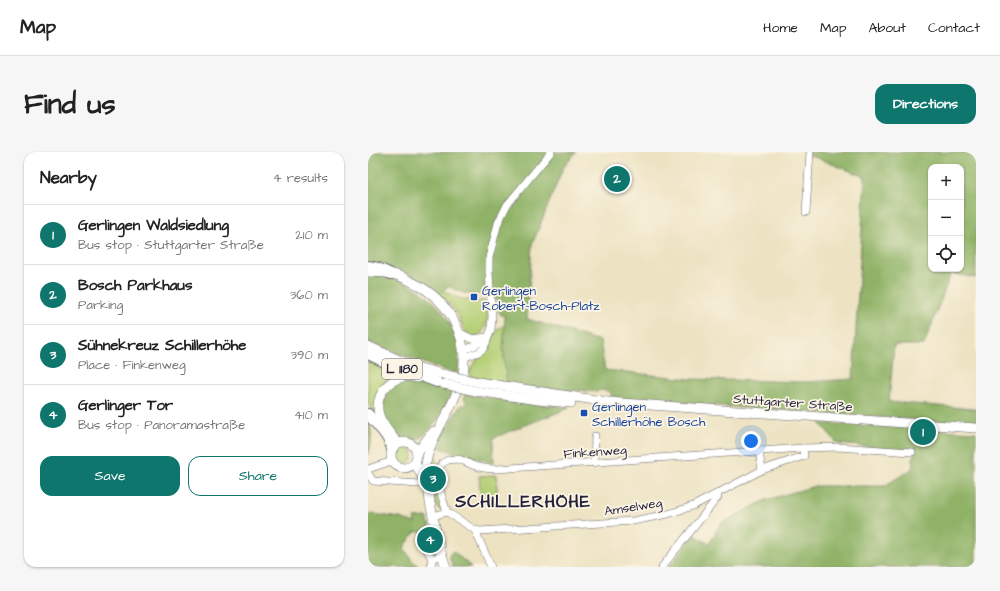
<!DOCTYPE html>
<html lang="en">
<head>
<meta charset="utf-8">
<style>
	body { margin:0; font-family:"Architects Daughter",sans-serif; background:#f6f6f6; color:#222 }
	.controls { position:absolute; right:12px; top:12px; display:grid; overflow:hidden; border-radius:8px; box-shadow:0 1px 3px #0004 }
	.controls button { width:36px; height:36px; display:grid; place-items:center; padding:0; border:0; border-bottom:1px solid #e0e0e0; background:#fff; color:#222; font:20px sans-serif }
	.you { position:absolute; left:383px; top:289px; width:14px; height:14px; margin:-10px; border:3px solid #fff; border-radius:50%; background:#1a73e8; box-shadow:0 0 0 6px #1a73e833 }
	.badge { display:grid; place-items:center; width:26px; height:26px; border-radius:50%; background:#0f766e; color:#fff; font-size:13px; font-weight:700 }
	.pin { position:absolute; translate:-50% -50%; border:2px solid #fff; box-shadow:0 1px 4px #0006 }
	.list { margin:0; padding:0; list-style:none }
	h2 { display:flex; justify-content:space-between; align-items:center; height:52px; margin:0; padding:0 16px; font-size:17px }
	h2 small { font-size:13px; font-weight:400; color:#767676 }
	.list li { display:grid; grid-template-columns:26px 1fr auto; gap:12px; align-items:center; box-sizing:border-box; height:60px; padding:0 16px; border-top:1px solid #e0e0e0 }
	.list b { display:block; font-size:15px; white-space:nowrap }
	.list p { margin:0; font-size:13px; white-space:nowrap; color:#767676 }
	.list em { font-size:13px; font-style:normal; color:#767676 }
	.actions { display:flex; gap:8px; padding:12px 16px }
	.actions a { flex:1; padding:9px 0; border:1px solid #0f766e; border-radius:12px; text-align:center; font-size:14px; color:#0f766e }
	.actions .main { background:#0f766e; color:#fff }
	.icon { flex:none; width:22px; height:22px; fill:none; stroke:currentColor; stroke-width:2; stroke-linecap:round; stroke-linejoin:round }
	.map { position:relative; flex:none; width:608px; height:415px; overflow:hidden; border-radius:12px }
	header { display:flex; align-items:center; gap:24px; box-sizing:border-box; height:56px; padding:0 20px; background:#fff; border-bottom:1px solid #e0e0e0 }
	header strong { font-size:19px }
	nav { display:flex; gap:22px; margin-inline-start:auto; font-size:14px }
	.intro { display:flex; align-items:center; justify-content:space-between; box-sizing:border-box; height:96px; padding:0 24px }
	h1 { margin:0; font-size:28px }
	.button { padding:10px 18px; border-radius:12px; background:#0f766e; color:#fff; font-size:14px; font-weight:700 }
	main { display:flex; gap:24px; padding:0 24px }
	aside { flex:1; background:#fff; border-radius:12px; box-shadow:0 1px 3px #0004 }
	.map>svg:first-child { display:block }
	.green { fill:#b4cf75; stroke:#6b7858 }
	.forest { fill:#8fb266; stroke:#586a50; fill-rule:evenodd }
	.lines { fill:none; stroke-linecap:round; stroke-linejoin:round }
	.minor-casing { stroke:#69666b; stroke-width:8 }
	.major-casing { stroke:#69666b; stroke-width:10 }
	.highway-casing { stroke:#69666b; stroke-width:12 }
	.minor { stroke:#fff; stroke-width:7 }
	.major { stroke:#fff; stroke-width:9 }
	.highway { stroke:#fff; stroke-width:10 }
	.major-bridge-casing { stroke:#69666b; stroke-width:10; stroke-linecap:butt }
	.major-bridge { stroke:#fff; stroke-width:9 }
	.transit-dot { fill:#1a4fb4; stroke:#fcf5e5; stroke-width:1.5 }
	.labels { text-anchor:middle; stroke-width:3.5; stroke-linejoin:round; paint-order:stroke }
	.shield { fill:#fcf5e5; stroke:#63616e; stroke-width:1 }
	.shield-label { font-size:12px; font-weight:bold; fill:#22223b }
	.transit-label { font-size:13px; fill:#164399; stroke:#fcf5e5; text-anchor:start }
	.street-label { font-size:13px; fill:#22223b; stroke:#fcf5e5 }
	.district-label { font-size:17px; font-weight:bold; letter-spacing:1px; fill:#22223b; stroke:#fcf5e5 }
</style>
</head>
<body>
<header>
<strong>Map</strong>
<nav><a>Home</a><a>Map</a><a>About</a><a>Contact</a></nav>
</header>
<div class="intro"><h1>Find us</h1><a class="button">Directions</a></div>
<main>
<aside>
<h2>Nearby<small>4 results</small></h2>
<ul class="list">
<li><span class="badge">1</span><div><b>Gerlingen Waldsiedlung</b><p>Bus stop · Stuttgarter Straße</p></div><em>210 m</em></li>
<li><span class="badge">2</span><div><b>Bosch Parkhaus</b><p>Parking</p></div><em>360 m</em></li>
<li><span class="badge">3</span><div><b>Sühnekreuz Schillerhöhe</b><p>Place · Finkenweg</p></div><em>390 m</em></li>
<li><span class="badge">4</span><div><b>Gerlinger Tor</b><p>Bus stop · Panoramastraße</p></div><em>410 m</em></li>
</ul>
<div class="actions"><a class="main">Save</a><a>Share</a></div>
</aside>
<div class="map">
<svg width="608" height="415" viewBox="0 0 608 415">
	<rect width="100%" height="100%" fill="#fcf5e5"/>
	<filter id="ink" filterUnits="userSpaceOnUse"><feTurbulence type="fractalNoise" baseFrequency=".025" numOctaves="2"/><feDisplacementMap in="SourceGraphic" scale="8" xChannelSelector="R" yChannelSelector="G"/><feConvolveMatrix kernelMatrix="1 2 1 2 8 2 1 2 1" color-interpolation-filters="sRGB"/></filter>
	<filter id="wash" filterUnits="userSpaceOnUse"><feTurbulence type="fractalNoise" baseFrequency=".012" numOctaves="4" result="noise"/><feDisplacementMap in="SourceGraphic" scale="16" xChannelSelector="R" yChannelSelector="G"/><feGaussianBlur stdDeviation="0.9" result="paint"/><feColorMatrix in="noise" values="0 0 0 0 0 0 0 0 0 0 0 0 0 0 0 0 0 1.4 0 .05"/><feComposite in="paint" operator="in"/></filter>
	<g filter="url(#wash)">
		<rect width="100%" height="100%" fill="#ede3c3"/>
		<!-- green -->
		<g class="green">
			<path d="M75,139L90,146L110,150L112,148L118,150C121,158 120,174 114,180C112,183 109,184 106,185L96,179C93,165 83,153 72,142Z"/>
			<path d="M138,172C134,192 137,212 139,232L101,224L104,214L118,198L129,178Z"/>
			<polygon points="0,207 34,222 29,221 18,228 10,240 7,263 6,264 0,251"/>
			<circle cx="36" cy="303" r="9"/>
			<path d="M68,295L70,299C68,304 67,308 70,312L67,319V330L64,331L63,315Z"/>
			<polygon points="128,323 130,348 113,349 111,324"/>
			<polygon points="68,335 74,355 72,358 69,355 63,336"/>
		</g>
		<!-- forest -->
		<g class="forest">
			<path d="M0,0H208L195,16L164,93L159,167L232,189L237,218L323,227L439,230L485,227L497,25L434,0H608V126L583,121L556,193H526L521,250L608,257V272L257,247L243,244V241L241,239L231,238L229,240L209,238L205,239V240L139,232L135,199L137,164L133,163L130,158L127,140C106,143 100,145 80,134L72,142C52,124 27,115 0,112ZM563,15H593V117H563Z"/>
			<path d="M0,122C11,124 23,125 33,129C73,147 95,177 90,221L79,219L10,194L0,189Z"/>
			<path d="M44,227L85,239C78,254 64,282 48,288C42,289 37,287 32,287C27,281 22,276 18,270C10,259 16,237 28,231C33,229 39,229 44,227Z"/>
			<polygon points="97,242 148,250 176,253 184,253 201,256 125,286 126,311 68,295 92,254 98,252 98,249 96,247"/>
			<path d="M0,268C5,278 4,293 0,303Z"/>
			<polygon points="452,271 608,280 608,415 300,415 304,412 326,382 341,392 353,371 398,348 447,334 516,334 544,317 546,299 470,292"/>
			<polygon points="0,361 32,366 47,371 46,366 59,365 62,375 58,384 55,384 52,379 46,381 36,396 43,407 51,415 0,415"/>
			<polygon points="85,399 103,415 85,415 81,403"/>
		</g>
	</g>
	<g filter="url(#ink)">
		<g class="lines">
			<defs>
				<g id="minor">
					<polyline points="438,60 442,0"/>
					<polyline points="92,181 104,187 119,185"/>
					<polyline points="96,198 106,194 117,187"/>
					<polyline points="96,204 100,204 111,200 116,196 123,178 124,164 121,121 121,106 130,71 139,53 183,0"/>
					<polyline points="391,299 394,318"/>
					<polyline points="226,311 227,284"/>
					<polyline points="0,317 24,309"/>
					<polyline points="0,321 5,329 52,332"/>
					<path d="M79,360C75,347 61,317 78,309C82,307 86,307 90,307C95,308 100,311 104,313C112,316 120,317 129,317L435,296L470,295L544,300"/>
					<polyline points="65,364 79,360 107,378 112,379 265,369 300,362 325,354 394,318 436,304 435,296"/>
					<polyline points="107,378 123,415"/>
					<polyline points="54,389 64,407 74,403"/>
					<polyline points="63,415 64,407"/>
					<polyline points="294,415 350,345 349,342"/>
				</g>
				<g id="major">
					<path d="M0,120C8,121 17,120 24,122C31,123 38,127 44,130C80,147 101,183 95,222"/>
					<polyline points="0,194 45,214 78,223"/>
					<polyline points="110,230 240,250 608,276"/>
					<polyline points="108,239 170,248 203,251"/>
					<circle cx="36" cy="303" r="13"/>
					<path d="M30,291C23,282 15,275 11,263C5,240 27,219 49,226"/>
					<polyline points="49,302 56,291 66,279"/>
					<polyline points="47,309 48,313 57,330 61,340 62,351 72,397 78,415"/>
					<path d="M57,328C55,293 77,271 89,240"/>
				</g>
				<g id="highway">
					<polyline points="0,114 10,116 23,122"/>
					<polyline points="0,202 21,212 69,230"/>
					<path d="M0,262C8,273 21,283 24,297"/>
				</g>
			</defs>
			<!-- minor casing -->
			<use href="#minor" class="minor-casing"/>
			<!-- major casing -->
			<use href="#major" class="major-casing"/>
			<!-- highway casing -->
			<use href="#highway" class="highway-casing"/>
			<!-- minor -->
			<use href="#minor" class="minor"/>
			<!-- major -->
			<use href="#major" class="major"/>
			<!-- highway -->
			<use href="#highway" class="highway"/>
			<defs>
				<g id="major-bridge">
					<polyline points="78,223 110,230"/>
					<polyline points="76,232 108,239"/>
				</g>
			</defs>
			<!-- major-bridge casing -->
			<use href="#major-bridge" class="major-bridge-casing"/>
			<!-- major-bridge -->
			<use href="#major-bridge" class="major-bridge"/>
		</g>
	</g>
	<!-- markers -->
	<g class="transit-dot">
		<rect x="102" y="141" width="8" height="8" rx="2"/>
		<rect x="212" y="257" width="8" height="8" rx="2"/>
	</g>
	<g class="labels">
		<!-- shield labels -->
		<rect class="shield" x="14" y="207" width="40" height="20" rx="3"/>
		<g class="shield-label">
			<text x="34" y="221">L 1180</text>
		</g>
		<!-- transit labels -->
		<g class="transit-label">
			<text x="114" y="143">Gerlingen<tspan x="114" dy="15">Robert-Bosch-Platz</tspan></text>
			<text x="224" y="259">Gerlingen<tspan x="224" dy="15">Schillerhöhe Bosch</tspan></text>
		</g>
		<!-- street labels -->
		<g class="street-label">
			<text transform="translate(425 250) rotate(4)" y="5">Stuttgarter Straße</text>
			<text transform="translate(227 299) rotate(-4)" y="5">Finkenweg</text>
			<text transform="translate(265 354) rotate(-9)" y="5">Amselweg</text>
		</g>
		<!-- district labels -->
		<g class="district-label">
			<text x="155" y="355">SCHILLERHÖHE</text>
		</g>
	</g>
</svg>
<div class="controls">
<button>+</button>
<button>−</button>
<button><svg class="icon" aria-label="locate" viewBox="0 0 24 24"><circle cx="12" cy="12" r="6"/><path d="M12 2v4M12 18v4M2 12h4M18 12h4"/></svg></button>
</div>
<div class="you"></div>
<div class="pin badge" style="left:555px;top:280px">1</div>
<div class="pin badge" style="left:249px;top:27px">2</div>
<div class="pin badge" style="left:65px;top:327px">3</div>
<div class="pin badge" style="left:62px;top:388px">4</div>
</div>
</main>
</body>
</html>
